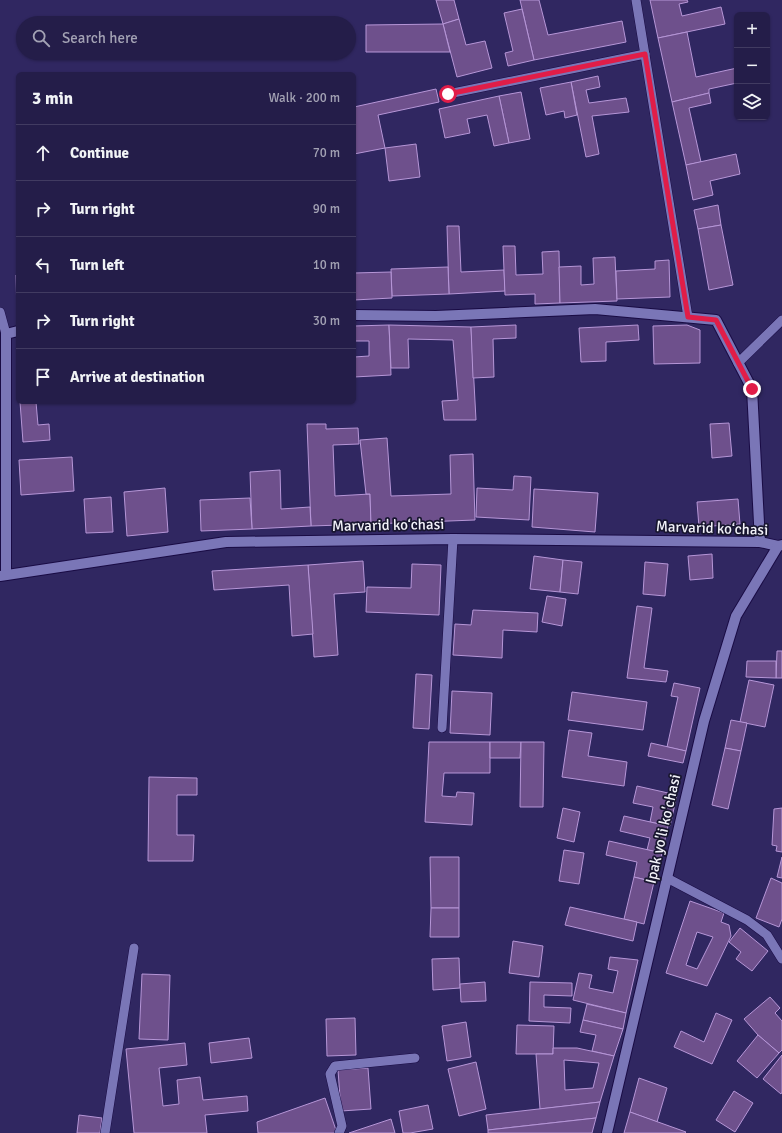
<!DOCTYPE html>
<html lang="en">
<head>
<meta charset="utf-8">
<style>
	body { margin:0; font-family:Signika,sans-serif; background:#2c2650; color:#f1f3f6 }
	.controls { position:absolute; right:12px; top:12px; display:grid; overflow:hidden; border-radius:6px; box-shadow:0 1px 3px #0004 }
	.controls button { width:36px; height:36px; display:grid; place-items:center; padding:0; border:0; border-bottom:1px solid #413b61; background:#241d49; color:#f1f3f6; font:20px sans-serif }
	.stop { position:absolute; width:12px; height:12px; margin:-9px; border:3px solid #e11d48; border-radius:50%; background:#fff }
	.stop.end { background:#e11d48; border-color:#fff; box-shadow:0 1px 4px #0008 }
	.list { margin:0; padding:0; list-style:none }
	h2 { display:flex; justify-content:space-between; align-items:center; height:52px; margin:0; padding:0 16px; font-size:17px }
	h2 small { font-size:13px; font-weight:400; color:#a3a2b4 }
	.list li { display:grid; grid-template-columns:26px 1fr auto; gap:12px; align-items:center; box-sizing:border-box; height:56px; padding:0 16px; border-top:1px solid #413b61 }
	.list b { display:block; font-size:15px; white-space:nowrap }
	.list em { font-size:13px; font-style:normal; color:#a3a2b4 }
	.icon { flex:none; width:22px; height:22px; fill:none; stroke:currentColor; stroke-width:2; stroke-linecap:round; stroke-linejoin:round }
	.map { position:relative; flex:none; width:782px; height:1133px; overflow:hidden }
	.search { position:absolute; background:#241d49; box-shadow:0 1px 3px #0004; left:16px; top:16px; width:340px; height:44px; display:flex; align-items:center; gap:10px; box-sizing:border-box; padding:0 14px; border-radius:22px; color:#a3a2b4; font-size:15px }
	.panel { position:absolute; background:#241d49; box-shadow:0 1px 3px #0004; left:16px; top:72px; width:340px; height:332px; border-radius:6px }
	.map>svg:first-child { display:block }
	.building { fill:#6e508c; stroke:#b696d7; fill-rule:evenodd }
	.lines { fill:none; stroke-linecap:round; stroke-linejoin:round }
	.service-casing { stroke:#190b44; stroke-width:10 }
	.minor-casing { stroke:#190b44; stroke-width:12 }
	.secondary-casing { stroke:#190b44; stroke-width:12 }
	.service { stroke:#7a76b7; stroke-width:9 }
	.minor { stroke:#7a76b7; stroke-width:10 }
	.secondary { stroke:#7a76b7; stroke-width:10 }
	.route { stroke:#e11d48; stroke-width:5 }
	.labels { text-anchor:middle; stroke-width:3.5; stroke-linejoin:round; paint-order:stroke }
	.street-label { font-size:15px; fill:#f2f2f9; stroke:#18162f }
</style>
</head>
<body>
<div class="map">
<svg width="782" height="1133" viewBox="0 0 782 1133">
	<rect width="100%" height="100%" fill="#302761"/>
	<!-- building -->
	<g class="building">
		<polygon points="436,0 454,0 459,19 443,24"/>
		<polygon points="520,0 539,0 548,35 622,21 626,42 534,60"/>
		<polygon points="650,0 687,0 688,2 679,4 682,16 721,7 725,24 658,38"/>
		<polygon points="522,9 534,60 508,66 505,53 513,51 504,13"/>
		<polygon points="459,19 466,45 485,41 492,68 457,77 443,24"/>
		<polygon points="443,24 450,52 366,52 366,25"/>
		<polygon points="687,32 696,77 737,68 737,83 709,89 709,93 672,102 658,38"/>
		<polygon points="598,76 600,87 586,90 589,103 626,98 629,112 592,116 599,154 586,157 571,82"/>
		<polygon points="571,82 577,115 565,118 564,111 546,115 540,88"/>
		<polygon points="436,89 439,102 378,115 385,148 354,154 354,107"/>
		<polygon points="521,92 530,139 509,143 499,96"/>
		<polygon points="709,93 711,103 689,108 701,162 686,165 672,102"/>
		<polygon points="499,96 509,143 494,146 487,115 467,119 470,133 445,138 439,109"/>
		<polygon points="416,144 420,177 389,181 385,148"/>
		<polygon points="736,154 740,174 710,181 713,195 693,200 686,165"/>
		<polygon points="718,205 721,225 698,229 694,210"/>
		<polygon points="721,225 733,285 709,290 698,229"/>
		<polygon points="447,226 459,226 461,272 504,270 505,291 449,294"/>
		<polygon points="503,246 515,246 516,275 543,274 542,252 559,251 560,303 535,304 535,294 505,295"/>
		<polygon points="615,257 617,301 560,303 559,267 581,266 581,285 594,284 593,258"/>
		<polygon points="669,260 670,297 617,299 616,271 655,269 655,261"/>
		<polygon points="448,267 449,294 392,296 391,269"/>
		<polygon points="391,272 392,298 354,300 354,273"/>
		<polygon points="18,274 18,316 17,316 16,275"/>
		<polygon points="389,325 391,375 354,377 354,357 369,356 369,341 354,341 354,326"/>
		<polygon points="389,325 471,327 476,420 444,420 442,401 458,400 453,340 408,339 409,368 391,368"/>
		<polygon points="516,325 516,338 493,339 494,377 473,378 471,327"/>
		<polygon points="638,325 639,340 606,342 606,361 581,362 579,328"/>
		<polygon points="687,325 700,330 700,363 654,364 653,326"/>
		<polygon points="20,402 36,402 38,425 49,424 50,440 23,442"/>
		<polygon points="729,423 732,456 712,458 710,424"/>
		<polygon points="307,424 326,424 326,429 358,428 359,444 333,445 335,496 370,494 371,524 311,526"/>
		<polygon points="387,438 391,496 451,494 450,455 473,454 475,520 371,524 370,494 366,494 360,440"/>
		<polygon points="72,457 74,491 21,495 19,460"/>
		<polygon points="280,470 281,509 310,507 311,526 252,529 250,472"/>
		<polygon points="514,476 531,477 529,520 476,517 477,488 513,490"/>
		<polygon points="165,488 168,532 127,536 124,492"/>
		<polygon points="534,489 598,493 595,532 532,527"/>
		<polygon points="111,497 113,532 86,533 84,499"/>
		<polygon points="250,498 252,529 201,531 200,500"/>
		<polygon points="738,499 740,524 699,527 697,502"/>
		<polygon points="712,554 713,578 690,580 688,556"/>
		<polygon points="534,556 563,560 560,592 530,589"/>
		<polygon points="563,560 582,562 578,594 560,592"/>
		<polygon points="363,561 365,592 334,594 338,655 314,657 308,565"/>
		<polygon points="645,562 668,564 665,596 643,594"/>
		<polygon points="412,564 441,565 439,615 366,612 367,587 411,588"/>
		<polygon points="308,565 313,634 292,636 289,585 214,590 212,571"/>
		<polygon points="547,596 566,599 562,626 542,622"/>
		<polygon points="637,606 652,608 644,668 668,671 666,682 627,678"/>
		<polygon points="473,610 538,613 537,632 503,630 502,658 453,655 455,624 471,625"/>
		<polygon points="777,651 782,651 782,678 776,678"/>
		<polygon points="747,661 776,661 776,678 746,677"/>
		<polygon points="416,674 432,675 429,729 413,728"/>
		<polygon points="749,680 774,685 765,727 740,722"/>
		<polygon points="674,683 700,688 686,751 667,747 678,697 671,696"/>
		<polygon points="452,691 492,693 490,735 450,733"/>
		<polygon points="572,692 647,702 643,730 568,720"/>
		<polygon points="731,720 747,723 741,751 725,748"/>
		<polygon points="569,730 592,733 588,756 627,762 624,786 562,777"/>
		<polygon points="429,742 490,742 490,773 444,773 442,796 456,797 457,792 474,793 472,825 425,822"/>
		<polygon points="490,742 521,742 520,758 490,758"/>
		<polygon points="521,742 544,742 543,807 520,807"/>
		<polygon points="651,743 686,751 683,763 648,756"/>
		<polygon points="725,748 741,751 728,809 712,805"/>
		<polygon points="149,777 197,778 197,795 177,795 177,835 194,835 193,861 148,861"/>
		<polygon points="637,786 677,795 670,826 650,822 653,807 633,803"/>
		<polygon points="563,808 580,812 574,842 557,838"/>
		<polygon points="782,808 782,852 776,851 777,846 772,845 774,809"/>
		<polygon points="624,816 668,826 662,853 647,850 650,838 620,831"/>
		<polygon points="609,841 662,853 655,882 634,877 637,862 606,855"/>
		<polygon points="564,850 584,853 579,884 559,881"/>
		<polygon points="430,857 459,857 459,908 431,908"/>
		<polygon points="782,857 782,878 777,877"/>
		<polygon points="634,877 654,882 644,924 624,919"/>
		<polygon points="771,878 782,883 782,919 779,927 756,918"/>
		<path d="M690,901L724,913L721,922L729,925L731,936L707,986L666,973ZM697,932L713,937L697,969L686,965Z"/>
		<polygon points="570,907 637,922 633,941 565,925"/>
		<polygon points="431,908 459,908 459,937 430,937"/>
		<polygon points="740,928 768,951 752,971 736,959 741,952 729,942"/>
		<polygon points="513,941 543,946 539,977 509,973"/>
		<polygon points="610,957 638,960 626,1013 573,1000 579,973 592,975 589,988 613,993 618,971 608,969"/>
		<polygon points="459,958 460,988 433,990 432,959"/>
		<polygon points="142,974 170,975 168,1040 139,1039"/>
		<polygon points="485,982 486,1001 461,1002 460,984"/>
		<polygon points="530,982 572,983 572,996 544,995 544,1007 571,1008 570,1023 529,1021"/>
		<polygon points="770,997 780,1008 775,1013 782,1021 782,1050 779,1053 758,1035 744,1019"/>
		<polygon points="587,1004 626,1013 623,1029 583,1020"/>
		<polygon points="716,1013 732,1020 712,1064 674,1047 681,1031 704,1042"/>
		<polygon points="355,1018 356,1055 327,1056 326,1019"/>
		<polygon points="583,1020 623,1029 614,1056 592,1051 596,1035 580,1032"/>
		<polygon points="466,1022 471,1057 447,1061 442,1026"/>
		<polygon points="517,1025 554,1026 553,1054 516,1054"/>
		<polygon points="758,1035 779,1053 757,1078 737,1061"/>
		<polygon points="249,1038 252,1058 211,1063 209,1043"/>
		<polygon points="185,1043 187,1065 159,1068 163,1106 179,1104 177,1080 200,1077 203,1100 247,1096 248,1111 205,1115 207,1133 134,1133 126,1049"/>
		<path d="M553,1048H577L614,1056L600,1102L540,1109L536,1054H553ZM564,1060L599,1063L593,1088L565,1090Z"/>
		<polygon points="782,1055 782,1092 781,1094 763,1079"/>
		<polygon points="476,1062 486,1109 459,1116 448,1069"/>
		<polygon points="368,1068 371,1109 341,1111 338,1070"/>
		<polygon points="639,1078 667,1088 657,1122 630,1112"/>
		<polygon points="734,1091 753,1103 735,1132 716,1120"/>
		<polygon points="325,1098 337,1133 258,1133 257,1122"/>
		<polygon points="600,1102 596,1118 488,1130 486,1115"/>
		<polygon points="428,1105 433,1129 410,1133 403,1133 399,1111"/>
		<polygon points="630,1112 686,1132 685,1133 624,1133"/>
		<polygon points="79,1115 102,1118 100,1133 77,1133"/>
		<polygon points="596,1118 592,1133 488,1133 488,1130"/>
		<polygon points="391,1119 395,1133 349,1133"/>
	</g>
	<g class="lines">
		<defs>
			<g id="service">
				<polyline points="636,0 688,317"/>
				<polyline points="448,94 645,54"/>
				<polyline points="0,312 6,334"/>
				<polyline points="738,363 782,320"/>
				<polyline points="442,728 453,539"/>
				<polyline points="667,878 747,920 767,935 782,959"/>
				<polyline points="105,1133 134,948"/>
				<polyline points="339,1133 342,1126 330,1074 335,1066 415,1058"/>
			</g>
			<g id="minor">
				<polyline points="354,315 436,316 595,309 716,320 752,389 760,542"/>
				<polyline points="6,575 6,334 18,331"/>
				<polyline points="0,576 226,542 453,539 760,542 778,546"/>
			</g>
			<polyline id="secondary" points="607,1133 704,721 736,616 778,546 782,545"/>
		</defs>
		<!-- service casing -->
		<use href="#service" class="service-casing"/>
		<!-- minor casing -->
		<use href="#minor" class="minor-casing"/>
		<!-- secondary casing -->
		<use href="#secondary" class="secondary-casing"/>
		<!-- service -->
		<use href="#service" class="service"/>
		<!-- minor -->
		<use href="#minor" class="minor"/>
		<!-- secondary -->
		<use href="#secondary" class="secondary"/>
	</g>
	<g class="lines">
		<!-- route -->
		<polyline class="route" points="448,94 645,54 688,317 716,320 752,389"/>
	</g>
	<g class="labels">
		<!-- street labels -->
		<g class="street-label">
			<text transform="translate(388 525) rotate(-1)" y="5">Marvarid koʻchasi</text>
			<text transform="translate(712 528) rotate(2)" y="5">Marvarid koʻchasi</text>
			<text transform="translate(663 829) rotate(-77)" y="5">Ipak yo'li ko'chasi</text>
		</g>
	</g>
</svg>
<div class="controls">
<button>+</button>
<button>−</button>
<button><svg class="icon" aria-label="layers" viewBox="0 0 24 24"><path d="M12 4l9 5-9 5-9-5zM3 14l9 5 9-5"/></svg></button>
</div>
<div class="stop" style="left:448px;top:94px"></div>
<div class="stop end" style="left:752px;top:389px"></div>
<div class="search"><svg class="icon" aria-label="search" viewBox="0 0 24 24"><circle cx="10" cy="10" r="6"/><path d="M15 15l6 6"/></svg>Search here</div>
<section class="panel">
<h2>3 min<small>Walk · 200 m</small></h2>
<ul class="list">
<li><svg class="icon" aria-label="ahead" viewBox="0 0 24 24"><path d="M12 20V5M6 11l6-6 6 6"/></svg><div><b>Continue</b></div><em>70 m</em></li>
<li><svg class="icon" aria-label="right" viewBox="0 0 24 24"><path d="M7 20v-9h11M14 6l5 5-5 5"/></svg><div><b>Turn right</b></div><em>90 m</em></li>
<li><svg class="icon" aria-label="left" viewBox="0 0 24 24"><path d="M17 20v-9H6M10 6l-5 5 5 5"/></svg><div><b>Turn left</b></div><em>10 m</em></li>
<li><svg class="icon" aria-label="right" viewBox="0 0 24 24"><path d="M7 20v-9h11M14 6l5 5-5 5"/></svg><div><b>Turn right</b></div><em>30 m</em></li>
<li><svg class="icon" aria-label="arrive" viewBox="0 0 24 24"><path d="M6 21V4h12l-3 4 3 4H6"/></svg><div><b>Arrive at destination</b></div></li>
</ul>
</section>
</div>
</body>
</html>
